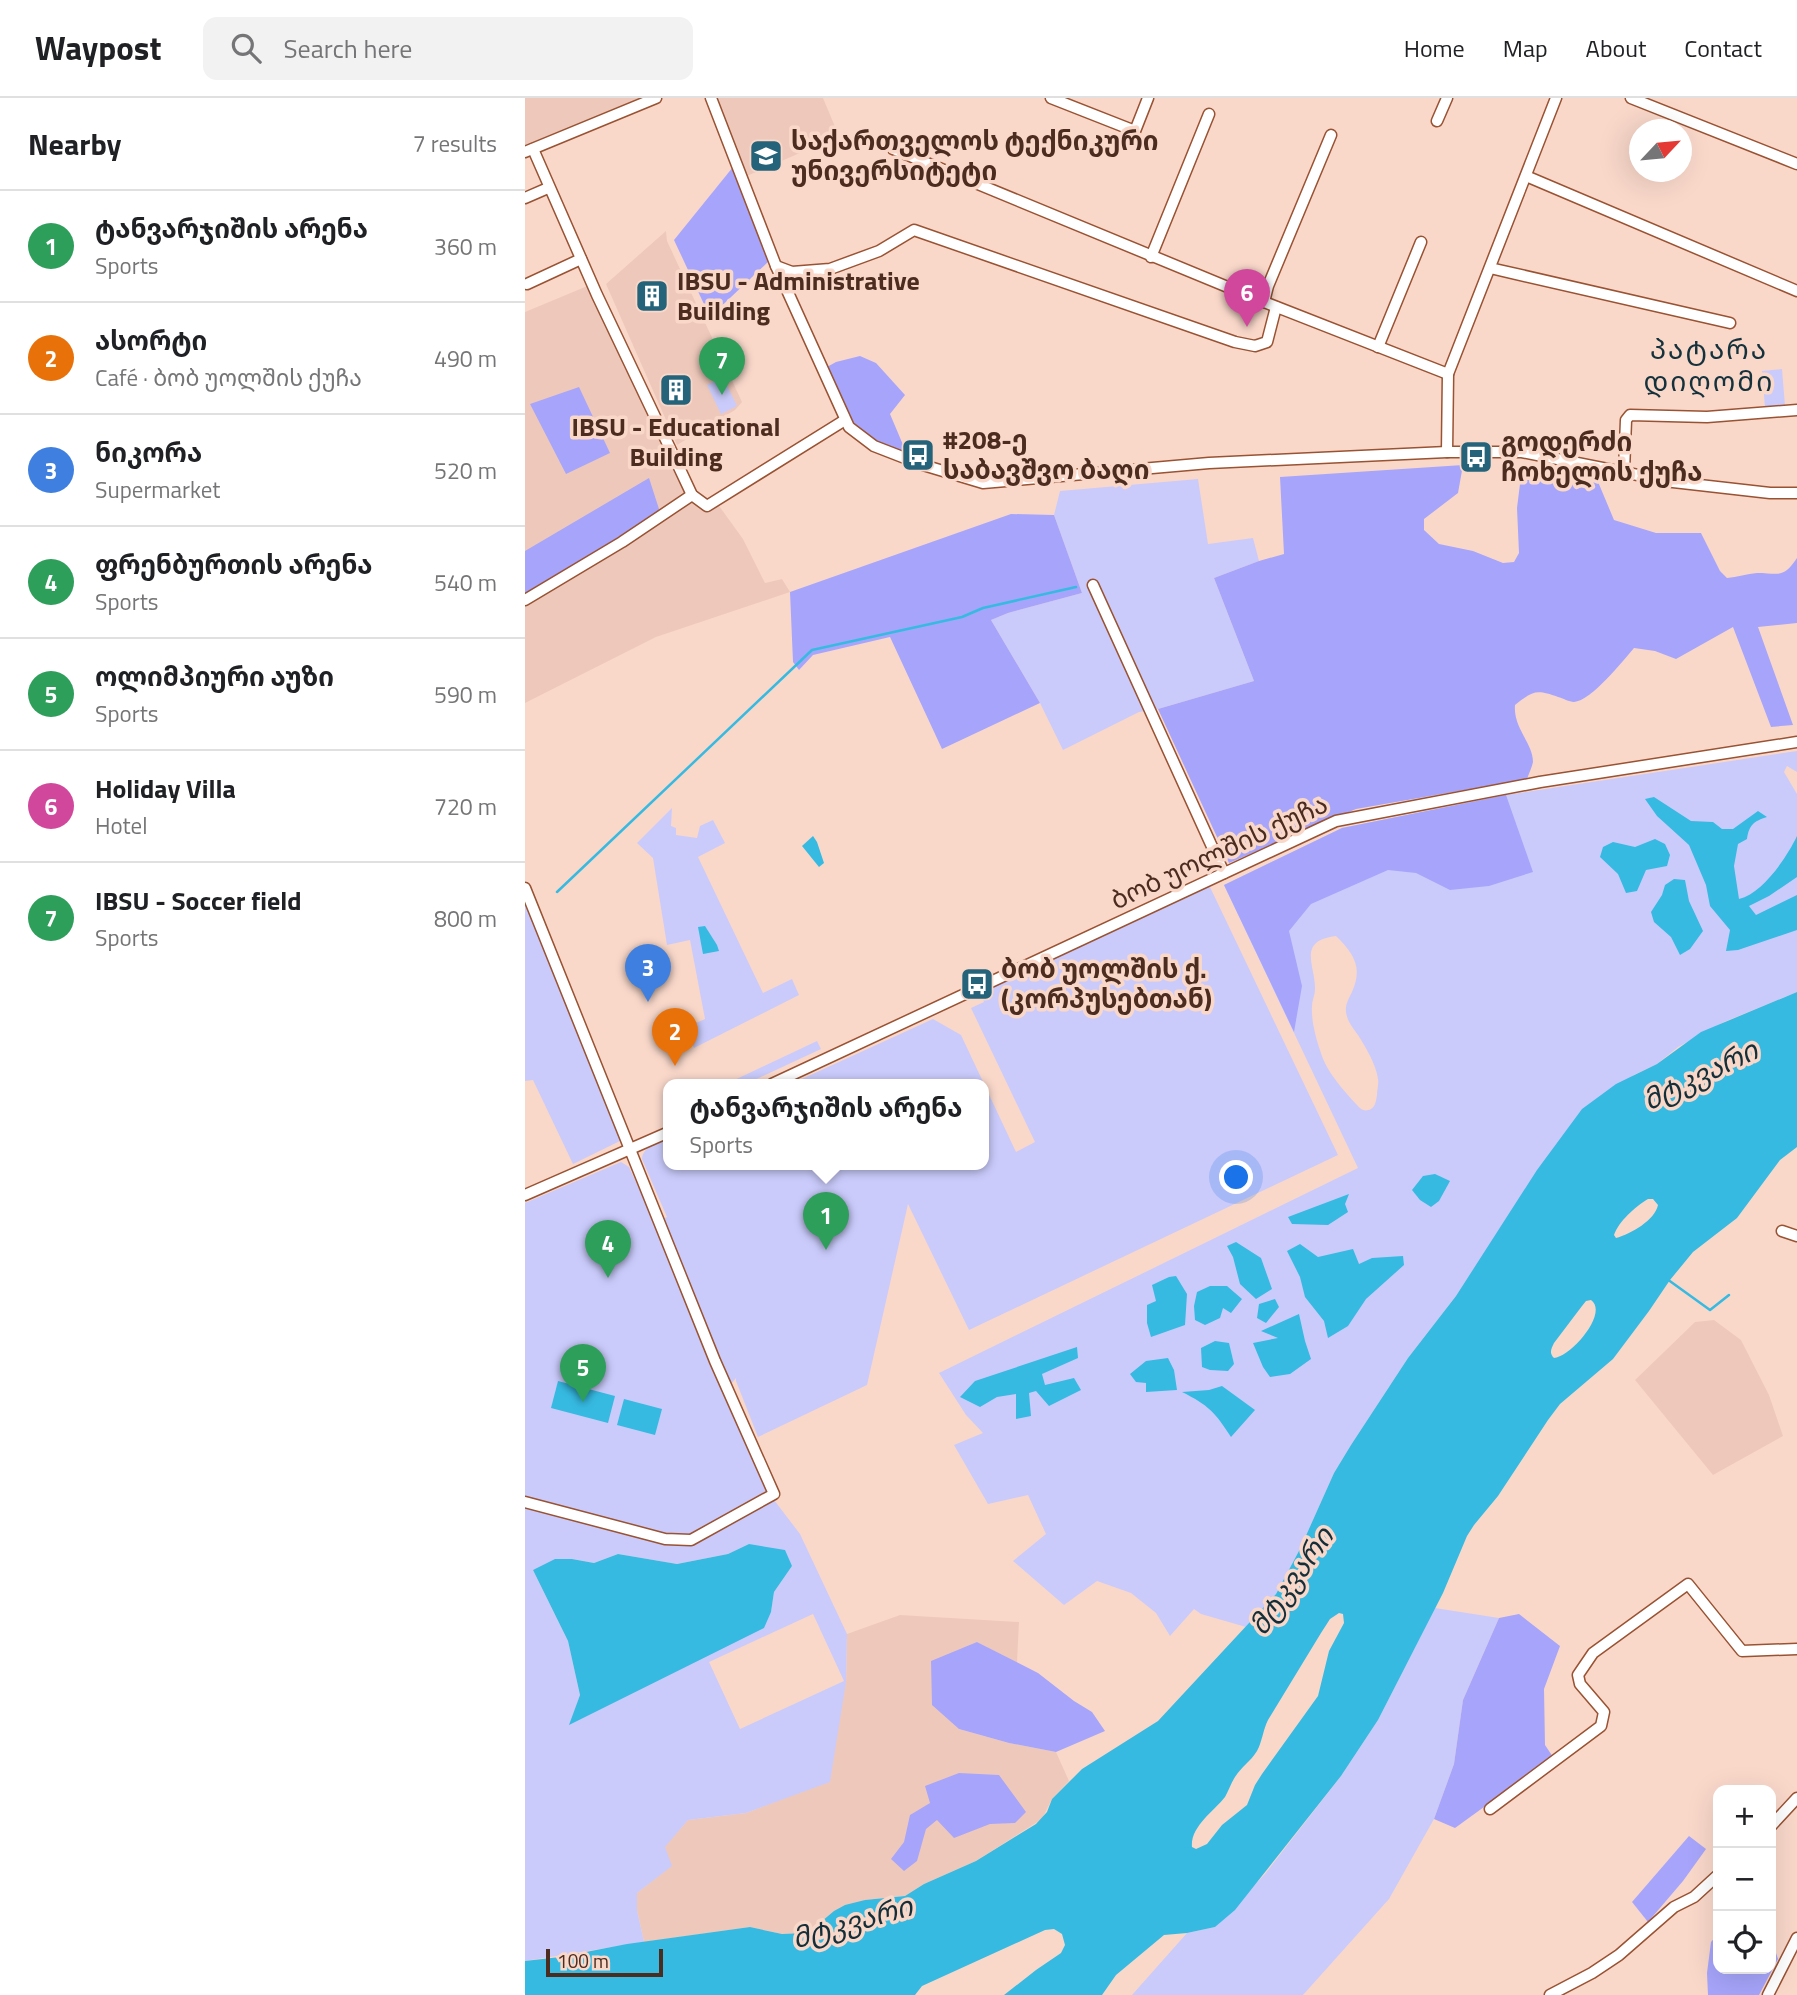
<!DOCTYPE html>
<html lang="en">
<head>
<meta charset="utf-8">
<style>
	body { margin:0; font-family:"Titillium Web","Noto Sans Georgian",sans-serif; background:#f2f2f2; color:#202124 }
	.controls { position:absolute; right:21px; bottom:21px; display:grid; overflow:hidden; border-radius:14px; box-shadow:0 7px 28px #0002 }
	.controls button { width:63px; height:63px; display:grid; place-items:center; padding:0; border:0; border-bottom:2px solid #e0e0e0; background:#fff; color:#202124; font:35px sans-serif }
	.compass { position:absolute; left:1104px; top:21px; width:63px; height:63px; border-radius:50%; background:#fff; box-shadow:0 7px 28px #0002; rotate:64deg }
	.scale { position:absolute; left:21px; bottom:18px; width:117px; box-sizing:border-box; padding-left:7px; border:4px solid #4c2c1f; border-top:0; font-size:19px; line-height:24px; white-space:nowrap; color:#4c2c1f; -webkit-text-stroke:5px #f9d8ca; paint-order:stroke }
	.you { position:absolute; left:712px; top:1080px; width:24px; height:24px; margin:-18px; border:5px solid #fff; border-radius:50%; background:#1a73e8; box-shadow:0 0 0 10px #1a73e833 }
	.badge { display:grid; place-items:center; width:46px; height:46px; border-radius:50%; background:#0b8043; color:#fff; font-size:23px; font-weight:700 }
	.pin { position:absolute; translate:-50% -58px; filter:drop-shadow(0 2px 4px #0008) }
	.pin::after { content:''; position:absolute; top:37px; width:24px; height:21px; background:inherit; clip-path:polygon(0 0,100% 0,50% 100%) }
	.popup { position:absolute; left:138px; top:981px; width:326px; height:91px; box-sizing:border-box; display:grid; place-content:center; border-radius:14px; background:#fff; filter:drop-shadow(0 2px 5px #0005); font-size:23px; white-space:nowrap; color:#757577 }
	.popup b { font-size:26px; color:#202124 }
	.popup::after { content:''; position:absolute; left:50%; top:100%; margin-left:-14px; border:14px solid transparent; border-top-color:#fff }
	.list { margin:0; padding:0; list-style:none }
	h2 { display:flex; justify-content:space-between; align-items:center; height:91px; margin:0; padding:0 28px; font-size:30px }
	h2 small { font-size:23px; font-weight:400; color:#757577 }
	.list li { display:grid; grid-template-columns:46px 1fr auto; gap:21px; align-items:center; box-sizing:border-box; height:112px; padding:0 28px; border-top:2px solid #e0e0e0 }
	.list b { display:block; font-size:26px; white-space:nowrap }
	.list p { margin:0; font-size:23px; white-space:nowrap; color:#757577 }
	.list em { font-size:23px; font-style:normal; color:#757577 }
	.icon { flex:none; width:38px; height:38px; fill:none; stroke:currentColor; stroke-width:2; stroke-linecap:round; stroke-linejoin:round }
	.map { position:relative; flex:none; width:1272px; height:1897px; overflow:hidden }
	header { display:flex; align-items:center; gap:42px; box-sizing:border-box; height:98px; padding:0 35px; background:#fff; border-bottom:2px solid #e0e0e0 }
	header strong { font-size:33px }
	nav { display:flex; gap:38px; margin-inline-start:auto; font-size:24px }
	.search { width:490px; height:63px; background:#f2f2f2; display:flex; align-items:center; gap:18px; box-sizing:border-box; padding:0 24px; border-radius:14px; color:#757577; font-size:26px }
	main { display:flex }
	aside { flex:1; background:#fff }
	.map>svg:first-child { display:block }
	.built { fill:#eec9bb }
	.green { fill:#cacbfb; fill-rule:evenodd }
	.forest { fill:#a6a5fb }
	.water { fill:#36bae2; fill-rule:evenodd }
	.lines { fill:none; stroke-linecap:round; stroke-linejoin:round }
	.stream { stroke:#36bae2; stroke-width:2.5 }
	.minor-casing { stroke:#995232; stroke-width:13 }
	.minor { stroke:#fff; stroke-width:10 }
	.labels { text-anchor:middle; stroke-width:7; stroke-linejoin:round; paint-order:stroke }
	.poi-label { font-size:26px; font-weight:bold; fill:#4c2c1f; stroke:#f9d8ca; text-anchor:start }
	.street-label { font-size:26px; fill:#4c2c1f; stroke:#f9d8ca }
	.neighbourhood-label { font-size:28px; letter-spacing:2px; fill:#14313c; stroke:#f9d8ca }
	.water-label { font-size:28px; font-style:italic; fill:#142f39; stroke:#f9d8ca }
</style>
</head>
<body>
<header>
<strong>Waypost</strong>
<div class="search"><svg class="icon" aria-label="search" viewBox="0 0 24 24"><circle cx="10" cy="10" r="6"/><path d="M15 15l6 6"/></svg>Search here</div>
<nav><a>Home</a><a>Map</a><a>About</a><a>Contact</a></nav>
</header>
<main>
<aside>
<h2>Nearby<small>7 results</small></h2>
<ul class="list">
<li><span class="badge" style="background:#2e9e5b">1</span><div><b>ტანვარჯიშის არენა</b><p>Sports</p></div><em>360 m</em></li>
<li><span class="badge" style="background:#e8710a">2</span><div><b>ასორტი</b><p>Café · ბობ უოლშის ქუჩა</p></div><em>490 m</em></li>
<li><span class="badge" style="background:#3f7fe0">3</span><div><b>ნიკორა</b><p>Supermarket</p></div><em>520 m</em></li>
<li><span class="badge" style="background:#2e9e5b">4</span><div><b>ფრენბურთის არენა</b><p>Sports</p></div><em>540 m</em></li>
<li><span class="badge" style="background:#2e9e5b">5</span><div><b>ოლიმპიური აუზი</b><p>Sports</p></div><em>590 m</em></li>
<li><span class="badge" style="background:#d1479c">6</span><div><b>Holiday Villa</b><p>Hotel</p></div><em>720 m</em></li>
<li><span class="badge" style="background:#2e9e5b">7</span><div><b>IBSU - Soccer field</b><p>Sports</p></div><em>800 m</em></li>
</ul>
</aside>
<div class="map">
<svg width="1272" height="1897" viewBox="0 0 1272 1897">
	<rect width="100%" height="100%" fill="#f9d8ca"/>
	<!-- built -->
	<g class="built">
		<polygon points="0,0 120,0 0,49"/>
		<polygon points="189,0 298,0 314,38 222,78"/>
		<polygon points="141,133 142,143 217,304 210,312 152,347 81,186"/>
		<polygon points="67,186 166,399 192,405 218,441 240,485 257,481 265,494 131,539 0,605 0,214"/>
		<polygon points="1189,1222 1216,1242 1244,1297 1258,1338 1188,1377 1110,1282 1170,1224"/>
		<polygon points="375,1517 494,1524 492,1565 452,1544 434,1631 484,1645 531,1654 544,1683 527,1701 517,1721 451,1763 399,1786 380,1798 340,1802 279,1835 257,1836 225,1829 119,1844 112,1812 112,1795 146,1768 139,1749 163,1722 221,1715 257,1701 321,1584 322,1536"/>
	</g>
	<!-- green -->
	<g class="green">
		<polygon points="1257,271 1260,308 1240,309 1237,273"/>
		<polygon points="198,279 212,308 196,316 182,287"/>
		<polygon points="673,381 683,446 728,440 734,463 689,480 729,583 633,611 614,614 538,652 515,605 466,522 483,515 557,495 529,417 535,393"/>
		<path d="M1272,653V674L1262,668L1259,674L1272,696V894L1199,924L1153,949L1132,966L1109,977L1030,1048L931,1198L883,1260L826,1347L809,1375L775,1451L751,1496L721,1529L676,1516L669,1511L645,1538L631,1515L606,1495L572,1483L539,1507L488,1463L521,1436L503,1397L463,1406L429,1347L458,1335L441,1317L414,1275L833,1070L699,787L817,730L981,697ZM811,838C829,856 838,869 827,894C824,900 820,907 821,914C822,923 828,930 833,937C841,950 851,966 853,981C854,986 852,992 852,997C851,1002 851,1008 846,1011C840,1014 836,1012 832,1007C819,993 801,973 796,955C791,941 786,922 787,908C787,902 790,897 790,892C791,868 771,843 811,838Z"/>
		<polygon points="147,710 146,728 151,730 151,737 172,740 175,728 188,722 200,745 173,759 238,895 267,881 274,897 169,950 160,930 180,921 165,842 142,847 128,760 112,745"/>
		<path d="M684,787L813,1057L444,1232L383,1106L342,1287L233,1339L211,1283V1280L206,1286L247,1387L249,1402L275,1436L322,1536L321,1584L305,1684L221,1715L163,1722L140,1749L147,1768L112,1795V1812L119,1844L0,1863V1105L96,1064L104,1069L130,1125L142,1119L117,1061C118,1048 133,1046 143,1041L144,1066H458V986H266L408,921L436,937L491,1054L510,1044L446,910L459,904L455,894ZM224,1446L267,1468L249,1494L246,1514L45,1626L55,1597L43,1543L8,1472L47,1461L69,1465L93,1456L152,1466L203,1456ZM288,1516L319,1583L215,1631L184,1564Z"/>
		<polygon points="0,798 97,1042 48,1066 8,982 0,983"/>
		<polygon points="292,943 296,951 221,986 201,986"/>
		<polygon points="910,1510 974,1520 938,1602 929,1666 909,1721 864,1801 778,1897 607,1897 662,1835 690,1829 740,1776 816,1678 853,1622"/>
	</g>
	<!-- forest -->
	<g class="forest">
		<polygon points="208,69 244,163 185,219 149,142"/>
		<path d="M335,258L351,265L380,297L365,316L384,361C372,356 360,351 348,344C322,329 314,295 302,269L311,264Z"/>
		<polygon points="54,289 85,355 41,376 5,306"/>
		<path d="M938,367L933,395L899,421V432L914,446L948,453L978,465L989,464L994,455L992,410L996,378L994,368L1071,379L1089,422L1131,435H1176L1195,473L1202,480C1212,479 1222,476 1232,475C1254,475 1258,481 1272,460V525L1233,529L1268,627L1246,629L1208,529L1151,561L1130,553L1109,550C1098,563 1066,603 1049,604C1044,604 1038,600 1033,599C1011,591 1008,593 990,607C988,630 1008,645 1008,664C1007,669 1004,675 1002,681L831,711L704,765L633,611L729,583L689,480L734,463L759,456L755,379Z"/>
		<polygon points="124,380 135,414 0,497 0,453"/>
		<polygon points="486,416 529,417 557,495 483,515 466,522 515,605 417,651 365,539 288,557 274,572 268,564 265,494"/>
		<polygon points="981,697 1008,774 964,788 925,792 891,775 863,772 786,806 764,833 777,888 769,934 699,787 817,730"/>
		<polygon points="994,1516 1035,1548 1019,1591 1020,1647 1028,1659 930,1730 909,1721 929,1666 938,1602 974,1520"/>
		<polygon points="452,1544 513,1575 549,1603 567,1614 580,1633 531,1654 484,1645 434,1631 407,1607 406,1563"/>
		<polygon points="434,1675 474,1677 501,1714 490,1725 465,1726 429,1740 412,1722 401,1731 392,1763 379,1773 366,1761 379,1744 385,1717 405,1705 400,1688"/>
		<polygon points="1164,1738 1181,1751 1158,1783 1123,1824 1107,1804"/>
		<polygon points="1193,1836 1193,1871 1246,1871 1246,1840 1253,1861 1234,1897 1183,1897 1182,1875 1186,1844"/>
	</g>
	<!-- water -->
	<g class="water">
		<path d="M1129,699L1166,723L1188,724L1197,731H1208L1233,713L1242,719C1229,723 1224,727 1222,741L1213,746L1209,768L1214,801C1238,795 1262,759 1272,738V779L1244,798L1224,808L1231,817L1272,797V832L1213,852L1201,853L1205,832L1185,808L1181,787L1164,747L1132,718L1120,701Z"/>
		<polygon points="288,738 292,744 299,765 294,769 277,748"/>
		<polygon points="1130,741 1140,746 1145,757 1142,768 1121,772 1112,793 1101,795 1093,776 1075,759 1078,749 1088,744 1110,749"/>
		<polygon points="1149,781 1160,782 1164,803 1178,833 1165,851 1155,857 1146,839 1129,824 1126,814 1137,797 1140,787"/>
		<polygon points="180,828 192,847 194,853 178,856 173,829"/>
		<path d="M1272,894V1049L1255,1062L1212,1120L1168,1154L1145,1182L1124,1213L1088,1261L1035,1306L1023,1322L973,1398L949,1427L942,1438L918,1495L853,1622L816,1678L710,1812L690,1829L662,1835L639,1837L591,1877L577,1897H479L511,1872L536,1855L540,1847L537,1836L529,1831L520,1832L397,1888L390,1897H0V1863L35,1859L102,1846L225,1829L257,1836L279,1835L290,1829L309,1813L320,1807L340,1802L380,1798L399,1786L451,1763L511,1726L522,1714L527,1701L557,1671L633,1623L751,1496L775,1451L809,1375L826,1347L883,1260L931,1198L1012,1072L1057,1011L1091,986L1132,966L1176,934ZM1123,1101H1128L1133,1107C1130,1122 1106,1136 1091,1140L1089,1137C1094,1123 1110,1109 1123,1101ZM1066,1202C1084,1215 1046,1259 1029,1260C1024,1255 1026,1251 1029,1245L1057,1208L1061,1203ZM814,1515L818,1516L819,1525L804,1553L793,1598L737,1676L730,1687L722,1707L697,1727L682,1746L671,1751L667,1749C665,1729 689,1713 700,1699C704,1692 706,1685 710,1679C716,1669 726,1663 732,1653C737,1644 738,1632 743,1622L796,1535L805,1521Z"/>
		<polygon points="910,1076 925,1083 914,1103 906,1109 895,1102 887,1092 898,1078"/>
		<polygon points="824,1096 820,1106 823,1114 803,1127 767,1126 763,1119"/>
		<polygon points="711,1144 736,1160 747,1191 731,1201 715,1186 708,1159 702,1148"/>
		<polygon points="775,1146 793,1159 828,1151 834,1166 847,1160 878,1158 879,1167 841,1201 823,1228 803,1240 799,1223 780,1199 775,1179 762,1153"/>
		<polygon points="651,1178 662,1196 660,1227 626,1239 622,1225 622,1207 631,1203 627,1187 644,1179"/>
		<polygon points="685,1188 702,1188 717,1201 706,1215 698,1210 695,1220 680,1227 670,1222 669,1208 672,1194"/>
		<polygon points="750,1201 754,1209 741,1225 732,1220 734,1206"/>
		<polygon points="774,1216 780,1243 786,1261 765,1276 745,1279 738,1269 728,1245 753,1240 736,1233"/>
		<polygon points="690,1243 704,1245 709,1266 703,1273 685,1272 677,1269 676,1250"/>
		<polygon points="552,1249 553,1260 517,1276 520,1287 549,1280 556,1292 524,1308 511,1293 504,1295 506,1318 491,1321 491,1296 472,1299 455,1309 435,1299 450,1283"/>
		<polygon points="643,1260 649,1272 652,1292 621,1294 621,1285 611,1284 605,1276 621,1263"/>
		<polygon points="33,1283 90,1298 83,1325 26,1310"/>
		<path d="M697,1288L730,1312L706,1339C690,1314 683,1307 657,1294L684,1292Z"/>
		<polygon points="99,1301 137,1311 130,1337 92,1327"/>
		<polygon points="224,1446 260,1452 267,1468 249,1494 246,1514 239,1530 44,1627 55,1597 43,1543 8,1472 30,1461 47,1461 69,1465 93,1456 152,1466 203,1456"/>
	</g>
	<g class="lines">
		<!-- stream -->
		<g class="stream">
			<polyline points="32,794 287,552 437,519 458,510 551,489"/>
			<polyline points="1142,1181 1185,1212 1204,1197"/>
		</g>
		<defs>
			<g id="minor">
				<polyline points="186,0 251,168 324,329 349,348 398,367 458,385 684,365 922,354 997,354 1148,384 1245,395 1272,395"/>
				<polyline points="526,0 610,33 623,0"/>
				<polyline points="1106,0 1272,66"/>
				<polyline points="912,23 922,0"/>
				<polyline points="8,51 72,197 152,365 167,397 182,408 320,322"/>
				<polyline points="368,51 739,204 923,276"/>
				<polyline points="0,54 131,0"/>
				<polyline points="1001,78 1272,193"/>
				<polyline points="0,100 23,90"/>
				<polyline points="626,159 684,16"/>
				<polyline points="251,168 267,174 305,171 354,153 389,132 710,244 730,248 742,244 751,209"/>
				<polyline points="965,170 1205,225"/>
				<polyline points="2,186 56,161"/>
				<polyline points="739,204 743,188 806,37"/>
				<polyline points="853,249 896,144"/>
				<polyline points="922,354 923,276 1031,0"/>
				<polyline points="1099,373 1101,322 1105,317 1182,319 1272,312"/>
				<polyline points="568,487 699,775"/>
				<polyline points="0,502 97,444 167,397"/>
				<polyline points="0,790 190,1263 249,1396 166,1442 140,1441 0,1404"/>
				<polyline points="247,986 811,723 1015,684 1272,644"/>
				<polyline points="0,1097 144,1034"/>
				<polyline points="1257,1133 1272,1138"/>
				<polyline points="965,1711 1076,1628 1079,1614 1055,1586 1053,1577 1068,1555 1163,1486 1217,1553 1272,1551"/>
				<polyline points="1246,1728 1272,1700"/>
				<polyline points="1025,1897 1067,1875 1094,1857 1149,1809 1169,1799 1193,1777"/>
				<polyline points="1243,1897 1272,1840"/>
			</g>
		</defs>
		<!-- minor casing -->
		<use href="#minor" class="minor-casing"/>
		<!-- minor -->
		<use href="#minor" class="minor"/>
	</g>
	<!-- icons -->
	<defs>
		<symbol id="university-square" viewBox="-11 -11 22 22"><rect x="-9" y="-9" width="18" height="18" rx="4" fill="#246379" stroke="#f9d8ca"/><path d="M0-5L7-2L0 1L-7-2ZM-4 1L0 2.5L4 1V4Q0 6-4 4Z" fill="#fff"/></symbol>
		<symbol id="building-square" viewBox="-11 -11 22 22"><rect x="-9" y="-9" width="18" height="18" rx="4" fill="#246379" stroke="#f9d8ca"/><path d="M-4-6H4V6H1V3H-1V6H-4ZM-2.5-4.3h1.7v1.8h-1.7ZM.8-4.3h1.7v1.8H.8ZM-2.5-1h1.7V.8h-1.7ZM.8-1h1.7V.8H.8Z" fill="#fff"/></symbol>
		<symbol id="bus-square" viewBox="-11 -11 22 22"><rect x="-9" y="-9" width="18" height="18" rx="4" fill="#246379" stroke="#f9d8ca"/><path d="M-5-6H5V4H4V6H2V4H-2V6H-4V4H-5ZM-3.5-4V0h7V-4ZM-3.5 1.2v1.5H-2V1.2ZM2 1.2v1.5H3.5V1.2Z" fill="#fff"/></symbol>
	</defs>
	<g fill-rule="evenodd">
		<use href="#university-square" x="222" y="39" width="38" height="38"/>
		<use href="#building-square" x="108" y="179" width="38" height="38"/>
		<use href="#building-square" x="132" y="273" width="38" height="38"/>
		<use href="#bus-square" x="374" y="338" width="38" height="38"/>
		<use href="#bus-square" x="932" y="340" width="38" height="38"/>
		<use href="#bus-square" x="433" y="867" width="38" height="38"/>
	</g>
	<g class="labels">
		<!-- poi labels -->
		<g class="poi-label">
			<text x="266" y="52">საქართველოს ტექნიკური<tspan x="266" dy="30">უნივერსიტეტი</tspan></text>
			<text x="152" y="192">IBSU - Administrative<tspan x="152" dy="30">Building</tspan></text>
			<text x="151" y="338" text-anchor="middle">IBSU - Educational<tspan x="151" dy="30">Building</tspan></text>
			<text x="418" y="351">#208-ე<tspan x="418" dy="30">საბავშვო ბაღი</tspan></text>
			<text x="976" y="353">გოდერძი<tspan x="976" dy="30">ჩოხელის ქუჩა</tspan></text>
			<text x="476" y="880">ბობ უოლშის ქ.<tspan x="476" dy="30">(კორპუსებთან)</tspan></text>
		</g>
		<!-- street labels -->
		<g class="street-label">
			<text transform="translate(694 754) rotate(-25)" y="9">ბობ უოლშის ქუჩა</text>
		</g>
		<!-- neighbourhood labels -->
		<g class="neighbourhood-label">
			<text x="1184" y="261">პატარა<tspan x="1184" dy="32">დიღომი</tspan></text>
		</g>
		<!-- water labels -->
		<g class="water-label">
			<text transform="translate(1175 977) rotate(-26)" y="10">მტკვარი</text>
			<text transform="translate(766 1483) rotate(-55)" y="10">მტკვარი</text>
			<text transform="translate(327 1824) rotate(-16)" y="10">მტკვარი</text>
		</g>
	</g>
</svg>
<div class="controls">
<button>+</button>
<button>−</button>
<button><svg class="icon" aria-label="locate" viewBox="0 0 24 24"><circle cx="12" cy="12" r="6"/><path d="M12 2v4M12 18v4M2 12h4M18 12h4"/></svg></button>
</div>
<svg class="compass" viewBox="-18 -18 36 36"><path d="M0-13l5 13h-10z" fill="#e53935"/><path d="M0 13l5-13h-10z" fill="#757577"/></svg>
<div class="scale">100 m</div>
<div class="you"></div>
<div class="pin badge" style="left:301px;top:1152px;background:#2e9e5b">1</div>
<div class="popup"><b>ტანვარჯიშის არენა</b>Sports</div>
<div class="pin badge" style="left:150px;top:968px;background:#e8710a">2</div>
<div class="pin badge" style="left:123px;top:904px;background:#3f7fe0">3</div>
<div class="pin badge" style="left:83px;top:1180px;background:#2e9e5b">4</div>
<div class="pin badge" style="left:58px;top:1304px;background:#2e9e5b">5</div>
<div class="pin badge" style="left:722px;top:229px;background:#d1479c">6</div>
<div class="pin badge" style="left:197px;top:297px;background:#2e9e5b">7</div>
</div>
</main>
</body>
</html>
